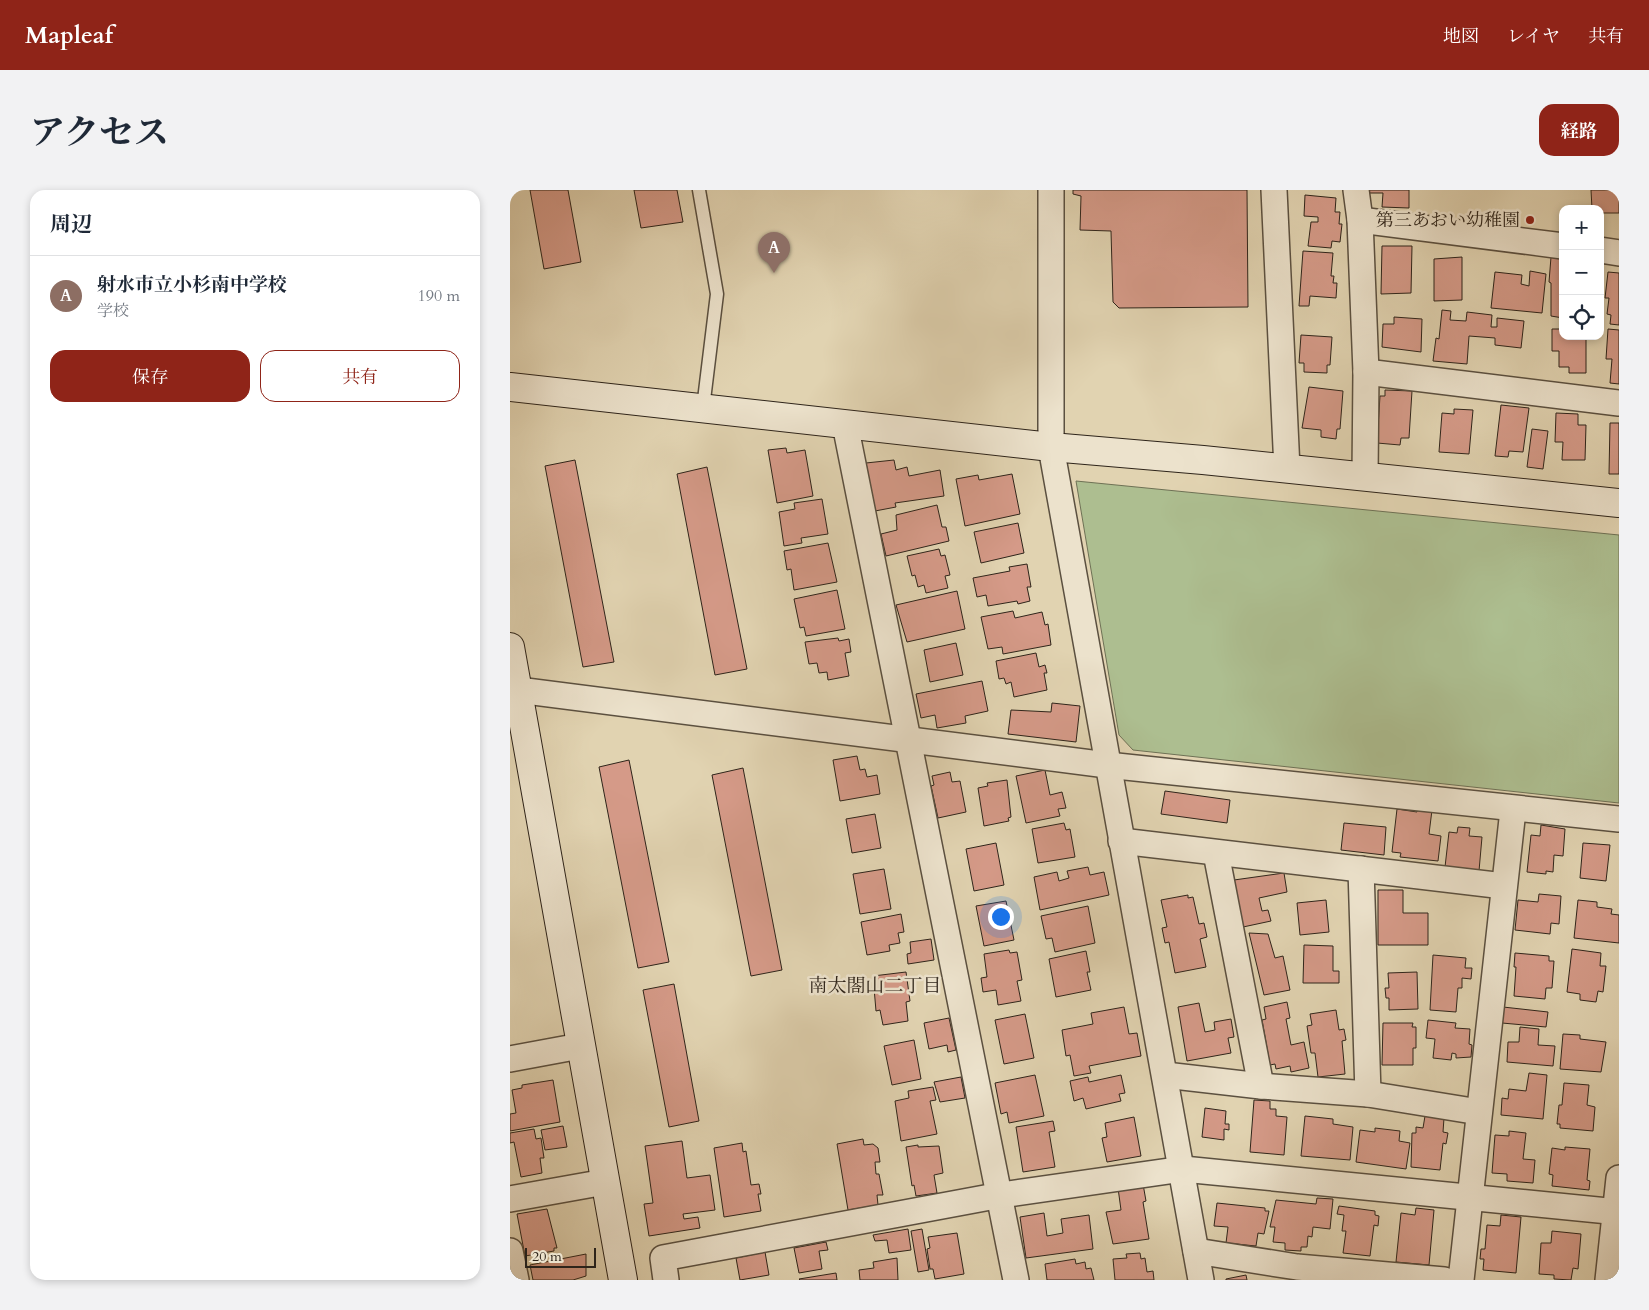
<!DOCTYPE html>
<html lang="ja">
<head>
<meta charset="utf-8">
<style>
	body { margin:0; font-family:Cardo,"Noto Serif JP",serif; background:#f2f2f3; color:#1f2937 }
	.controls { position:absolute; right:15px; top:15px; display:grid; overflow:hidden; border-radius:10px; box-shadow:0 2px 8px #0003 }
	.controls button { width:45px; height:45px; display:grid; place-items:center; padding:0; border:0; border-bottom:1px solid #e0e1e3; background:#fff; color:#1f2937; font:25px sans-serif }
	.scale { position:absolute; left:15px; bottom:12px; width:71px; box-sizing:border-box; padding-left:5px; border:2px solid #2e241a; border-top:0; font-size:14px; line-height:18px; white-space:nowrap; color:#2e241a; -webkit-text-stroke:4px #ece2cc; paint-order:stroke }
	.you { position:absolute; left:490px; top:726px; width:18px; height:18px; margin:-12px; border:4px solid #fff; border-radius:50%; background:#1a73e8; box-shadow:0 0 0 8px #1a73e833 }
	.badge { display:grid; place-items:center; width:32px; height:32px; border-radius:50%; background:#8f2418; color:#fff; font-size:16px; font-weight:700 }
	.pin { position:absolute; translate:-50% -41px; filter:drop-shadow(0 1px 2px #0008) }
	.pin::after { content:''; position:absolute; top:26px; width:18px; height:15px; background:inherit; clip-path:polygon(0 0,100% 0,50% 100%) }
	.list { margin:0; padding:0; list-style:none }
	h2 { display:flex; justify-content:space-between; align-items:center; height:65px; margin:0; padding:0 20px; font-size:21px }
	h2 small { font-size:16px; font-weight:400; color:#747a83 }
	.list li { display:grid; grid-template-columns:32px 1fr auto; gap:15px; align-items:center; box-sizing:border-box; height:80px; padding:0 20px; border-top:1px solid #e0e1e3 }
	.list b { display:block; font-size:19px; white-space:nowrap }
	.list p { margin:0; font-size:16px; white-space:nowrap; color:#747a83 }
	.list em { font-size:16px; font-style:normal; color:#747a83 }
	.actions { display:flex; gap:10px; padding:15px 20px }
	.actions a { flex:1; padding:11px 0; border:1px solid #8f2418; border-radius:15px; text-align:center; font-size:18px; color:#8f2418 }
	.actions .main { background:#8f2418; color:#fff }
	.icon { flex:none; width:28px; height:28px; fill:none; stroke:currentColor; stroke-width:2; stroke-linecap:round; stroke-linejoin:round }
	.map { position:relative; flex:none; width:1109px; height:1090px; overflow:hidden; border-radius:15px }
	header { display:flex; align-items:center; gap:30px; box-sizing:border-box; height:70px; padding:0 25px; background:#8f2418; color:#fff }
	header strong { font-size:24px }
	nav { display:flex; gap:28px; margin-inline-start:auto; font-size:18px }
	.intro { display:flex; align-items:center; justify-content:space-between; box-sizing:border-box; height:120px; padding:0 30px }
	h1 { margin:0; font-size:35px }
	.button { padding:12px 22px; border-radius:15px; background:#8f2418; color:#fff; font-size:18px; font-weight:700 }
	main { display:flex; gap:30px; padding:0 30px }
	aside { flex:1; background:#fff; border-radius:15px; box-shadow:0 2px 8px #0003 }
	.map>svg:first-child { display:block }
	.green { fill:#adbe90; stroke:#6e7155 }
	.building { fill:#d59a88; stroke:#2e241a }
	.lines { fill:none; stroke-linecap:round; stroke-linejoin:round }
	.lane-casing { stroke:#5b5040; stroke-width:15 }
	.street-casing { stroke:#5b5040; stroke-width:28 }
	.secondary-casing { stroke:#2e241a; stroke-width:30 }
	.lane { stroke:#ece2cc; stroke-width:12 }
	.street { stroke:#ece2cc; stroke-width:25 }
	.secondary { stroke:#ece2cc; stroke-width:28 }
	.poi-dot { fill:#8f2418; stroke:#ece2cc; stroke-width:2 }
	.labels { text-anchor:middle; stroke-width:5; stroke-linejoin:round; paint-order:stroke }
	.poi-label { font-size:18px; fill:#2e241a; stroke:#ece2cc; text-anchor:end }
	.neighbourhood-label { font-size:19px; fill:#2e241a; stroke:#ece2cc }
</style>
</head>
<body>
<header>
<strong>Mapleaf</strong>
<nav><a>地図</a><a>レイヤ</a><a>共有</a></nav>
</header>
<div class="intro"><h1>アクセス</h1><a class="button">経路</a></div>
<main>
<aside>
<h2>周辺<small></small></h2>
<ul class="list">
<li><span class="badge" style="background:#8d6e63">A</span><div><b>射水市立小杉南中学校</b><p>学校</p></div><em>190 m</em></li>
</ul>
<div class="actions"><a class="main">保存</a><a>共有</a></div>
</aside>
<div class="map">
<svg width="1109" height="1090" viewBox="0 0 1109 1090">
	<rect width="100%" height="100%" fill="#e1d3b1"/>
	<filter id="stains"><feTurbulence type="fractalNoise" baseFrequency=".004" numOctaves="4"/><feColorMatrix values="0 0 0 0 .2 0 0 0 0 .09 0 0 0 0 .02 0 0 0 .5 -.17"/></filter>
	<radialGradient id="worn" r=".72"><stop offset=".6" stop-color="#630" stop-opacity="0"/><stop offset="1" stop-color="#630" stop-opacity=".3"/></radialGradient>
	<!-- green -->
	<polygon class="green" points="566,291 1109,345 1109,613 623,560 609,545"/>
	<!-- building -->
	<g class="building">
		<polygon points="20,0 58,0 71,72 34,79"/>
		<polygon points="124,0 167,0 173,32 131,38"/>
		<polygon points="563,0 737,0 738,117 609,118 603,112 601,41 570,40 571,6 563,4"/>
		<polygon points="858,0 899,0 899,18 872,17 873,3 858,3"/>
		<polygon points="1081,0 1109,0 1109,23 1090,23 1090,19 1082,19"/>
		<polygon points="795,5 826,8 825,22 830,22 829,34 832,34 830,52 822,51 821,58 798,56 801,32 808,32 808,27 794,26"/>
		<polygon points="872,56 902,56 901,103 871,104"/>
		<polygon points="793,61 823,63 821,86 824,86 823,93 827,93 826,108 800,106 799,116 789,116"/>
		<polygon points="952,67 952,110 924,111 924,69"/>
		<polygon points="1041,67 1053,69 1053,128 1041,126 1041,93 1039,92"/>
		<polygon points="1020,81 1036,84 1032,123 981,118 985,82 1012,85 1011,94 1019,96"/>
		<polygon points="1098,82 1109,83 1109,135 1100,134 1101,125 1097,124 1099,108 1095,108"/>
		<polygon points="932,120 941,121 940,130 956,131 957,122 982,125 981,137 987,137 987,128 1014,131 1011,158 985,155 985,148 959,146 957,174 923,171 926,148 929,149"/>
		<polygon points="884,127 912,129 911,162 872,157 873,134 884,134"/>
		<polygon points="1042,139 1053,139 1053,146 1076,146 1076,183 1059,183 1059,177 1049,177 1049,161 1042,161"/>
		<polygon points="1098,139 1109,140 1109,194 1100,193 1102,169 1096,169"/>
		<polygon points="791,145 822,147 820,175 817,175 817,183 794,182 794,173 789,173"/>
		<polygon points="799,197 833,201 830,239 827,239 826,249 811,247 811,240 792,238"/>
		<polygon points="875,200 902,201 899,248 891,248 890,255 867,253 870,206 875,206"/>
		<polygon points="991,215 1019,218 1013,262 999,261 998,267 985,266"/>
		<polygon points="944,219 963,220 959,264 929,262 932,223 944,224"/>
		<polygon points="1046,223 1068,224 1068,235 1076,235 1075,270 1052,270 1053,252 1045,252"/>
		<polygon points="1100,233 1109,233 1109,284 1099,284"/>
		<polygon points="1022,239 1038,241 1033,279 1017,277"/>
		<polygon points="276,258 277,263 295,260 303,306 267,313 258,260"/>
		<polygon points="65,270 104,472 73,477 35,276"/>
		<polygon points="384,270 386,280 397,277 399,286 430,280 434,306 385,313 386,317 365,321 356,273"/>
		<polygon points="197,277 237,479 205,485 167,284"/>
		<polygon points="502,284 510,324 455,336 446,289 468,285 469,290"/>
		<polygon points="312,309 318,344 291,348 292,353 274,356 269,322 285,319 284,313"/>
		<polygon points="427,315 432,337 436,337 439,351 376,366 371,344 387,340 386,325"/>
		<polygon points="508,333 514,363 471,373 464,342"/>
		<polygon points="318,353 327,392 284,400 281,379 277,380 274,361"/>
		<polygon points="429,359 431,366 435,365 440,385 435,386 438,398 416,403 414,395 408,397 405,385 402,386 397,366"/>
		<polygon points="517,374 521,397 517,397 520,411 508,414 507,411 478,416 476,405 467,407 463,388 500,381 499,377"/>
		<polygon points="327,400 335,439 296,446 294,437 290,438 284,409"/>
		<polygon points="447,401 455,439 397,452 386,415"/>
		<polygon points="503,421 505,428 532,422 535,435 538,434 541,455 493,464 492,457 478,459 471,427"/>
		<polygon points="328,448 329,451 339,449 341,462 335,463 339,486 318,490 317,482 309,483 307,473 299,474 295,452"/>
		<polygon points="446,453 453,485 420,492 414,460"/>
		<polygon points="526,463 529,477 535,475 537,483 534,483 537,500 504,507 501,492 496,494 494,488 489,489 486,471"/>
		<polygon points="472,491 478,521 455,526 456,533 427,538 425,525 411,528 406,504"/>
		<polygon points="542,513 570,516 566,552 498,544 501,520 541,522"/>
		<polygon points="347,566 350,580 355,579 357,587 367,585 370,604 330,611 323,570"/>
		<polygon points="119,570 159,772 128,778 89,577"/>
		<polygon points="233,578 272,780 241,786 202,585"/>
		<polygon points="535,580 540,605 552,602 556,618 548,619 550,626 516,633 506,586"/>
		<polygon points="440,582 442,592 450,591 456,622 428,628 421,596 424,595 422,586"/>
		<polygon points="497,590 501,627 498,628 499,631 474,636 468,598 478,596 477,593"/>
		<polygon points="655,601 720,610 717,633 651,624"/>
		<polygon points="907,618 922,620 919,644 931,646 928,671 890,667 891,663 882,662 887,619 907,622"/>
		<polygon points="365,624 371,658 342,663 336,629"/>
		<polygon points="554,633 556,640 560,639 565,667 528,673 522,639"/>
		<polygon points="834,633 876,637 874,665 831,660"/>
		<polygon points="1031,635 1055,639 1053,666 1044,665 1043,682 1036,681 1036,684 1017,682 1021,645 1030,646"/>
		<polygon points="948,637 960,638 959,646 972,647 969,681 935,677 939,642 947,643"/>
		<polygon points="486,653 494,695 464,701 456,659"/>
		<polygon points="1073,653 1100,655 1096,691 1070,688"/>
		<polygon points="578,677 580,685 594,682 599,705 530,720 524,687 547,682 549,691 559,688 557,681"/>
		<polygon points="374,679 381,719 350,724 343,684"/>
		<polygon points="774,683 777,702 749,708 752,721 758,720 761,731 733,737 724,690"/>
		<polygon points="868,700 893,700 893,723 918,723 918,755 868,755"/>
		<polygon points="1029,704 1051,706 1049,734 1041,733 1040,744 1005,740 1008,710 1028,712"/>
		<polygon points="678,705 678,708 683,707 689,734 694,733 697,747 690,749 696,777 665,783 659,752 655,753 652,738 657,737 651,710"/>
		<polygon points="816,710 819,742 790,745 787,713"/>
		<polygon points="1068,710 1087,712 1087,717 1102,719 1101,724 1109,725 1109,753 1064,748"/>
		<polygon points="496,711 504,750 474,756 466,716"/>
		<polygon points="578,716 585,753 545,762 542,748 536,749 531,726"/>
		<polygon points="391,724 394,742 388,743 390,753 379,755 380,761 357,765 351,732"/>
		<polygon points="739,743 758,744 765,768 773,766 780,800 754,805"/>
		<polygon points="421,749 424,770 398,774 397,764 401,763 400,752"/>
		<polygon points="794,755 823,756 823,781 829,781 829,793 793,793"/>
		<polygon points="1062,759 1091,763 1090,776 1096,776 1093,802 1088,801 1086,812 1070,810 1070,804 1057,802"/>
		<polygon points="499,760 500,763 507,762 512,790 507,791 511,811 488,815 486,800 473,802 471,788 477,787 474,764"/>
		<polygon points="576,761 580,782 577,782 581,800 546,807 539,769"/>
		<polygon points="1005,763 1039,766 1039,771 1044,771 1042,798 1036,798 1035,809 1004,806 1006,777 1004,777"/>
		<polygon points="923,765 956,768 955,778 962,778 961,789 952,788 952,798 948,798 946,822 920,820"/>
		<polygon points="396,782 400,811 396,812 398,831 373,835 370,820 366,821 363,786"/>
		<polygon points="907,782 908,819 879,820 879,808 876,808 875,798 879,798 878,783"/>
		<polygon points="164,794 189,931 159,937 133,800"/>
		<polygon points="777,812 780,828 776,829 781,855 794,852 799,878 781,882 780,876 766,879 765,874 760,875 752,830 756,829 754,817"/>
		<polygon points="689,813 695,842 705,840 704,832 721,829 724,847 718,848 721,863 677,871 668,817"/>
		<polygon points="614,817 619,844 627,843 631,866 579,876 581,883 564,886 560,865 556,866 552,840 583,834 581,823"/>
		<polygon points="993,817 1038,822 1036,837 992,833"/>
		<polygon points="826,820 829,840 834,839 836,850 832,851 835,884 808,887 805,863 801,863 797,836 802,835 800,824"/>
		<polygon points="515,824 524,868 494,874 485,830"/>
		<polygon points="439,828 446,860 438,862 437,855 419,859 414,833"/>
		<polygon points="918,830 946,833 945,838 960,839 959,854 962,855 961,867 946,868 946,864 942,863 941,870 923,868 925,849 916,848"/>
		<polygon points="873,833 903,833 902,837 906,837 906,858 903,858 903,875 872,875"/>
		<polygon points="1010,837 1029,839 1028,855 1045,856 1043,876 997,872 998,852 1009,852"/>
		<polygon points="1053,844 1070,845 1070,849 1096,852 1091,882 1050,879"/>
		<polygon points="404,850 411,889 382,895 374,856"/>
		<polygon points="1019,883 1037,885 1033,929 991,925 992,908 998,909 999,899 1016,901"/>
		<polygon points="525,885 534,926 499,933 497,922 491,924 485,893"/>
		<polygon points="611,885 615,903 609,904 611,911 576,919 573,908 564,911 560,891 578,887 579,892"/>
		<polygon points="451,887 455,908 430,912 424,892"/>
		<polygon points="43,890 50,932 0,941 0,924 6,923 2,900 12,898 12,895"/>
		<polygon points="1054,893 1079,895 1077,915 1085,917 1083,941 1050,938 1050,934 1047,934 1049,915 1052,915"/>
		<polygon points="423,897 426,910 420,911 427,944 391,951 385,911 399,908 398,901"/>
		<polygon points="744,910 760,911 760,919 766,919 766,926 777,927 774,965 740,962"/>
		<polygon points="695,918 716,921 715,934 719,934 719,940 714,939 714,950 692,947"/>
		<polygon points="795,926 823,929 823,934 843,937 840,970 791,966"/>
		<polygon points="915,926 934,928 933,942 938,943 936,954 933,953 930,980 901,977 902,943 906,943 906,937 913,938"/>
		<polygon points="624,927 631,966 597,972 592,948 597,947 595,933"/>
		<polygon points="543,931 545,941 539,942 545,977 513,982 506,937"/>
		<polygon points="53,936 57,957 35,960 31,940"/>
		<polygon points="865,938 890,941 889,951 900,953 896,979 846,972 850,940 865,942"/>
		<polygon points="24,939 26,949 31,948 34,968 30,968 32,983 11,987 4,952 0,953 0,943"/>
		<polygon points="999,941 1016,943 1013,969 1025,970 1023,993 997,991 997,984 982,983 985,945 999,946"/>
		<polygon points="353,949 354,955 363,954 368,958 370,972 365,972 366,984 369,984 373,1005 367,1005 368,1015 338,1020 327,954"/>
		<polygon points="172,951 177,988 200,985 205,1020 173,1024 174,1029 188,1027 190,1038 139,1046 134,1014 143,1013 135,956"/>
		<polygon points="232,953 233,962 236,961 241,995 249,994 251,1004 248,1004 251,1021 214,1027 204,958"/>
		<polygon points="408,955 408,957 429,956 433,983 424,985 427,1003 406,1006 404,995 402,996 396,957"/>
		<polygon points="1055,957 1080,959 1077,990 1080,991 1079,1000 1042,996 1043,985 1039,984 1042,958 1055,960"/>
		<polygon points="633,994 636,1011 633,1012 639,1049 603,1054 596,1022 611,1020 608,998"/>
		<polygon points="807,1008 823,1009 820,1039 803,1037 802,1047 798,1046 797,1057 791,1057 791,1061 775,1060 775,1053 763,1052 765,1037 760,1037 766,1010 806,1014"/>
		<polygon points="707,1013 755,1018 755,1021 759,1021 754,1044 748,1043 746,1056 716,1053 718,1037 704,1036"/>
		<polygon points="829,1016 865,1021 865,1025 869,1026 868,1036 864,1035 860,1066 833,1063 836,1041 832,1041 834,1025 827,1024"/>
		<polygon points="906,1018 924,1020 919,1075 886,1072 891,1023 905,1025"/>
		<polygon points="37,1019 47,1058 44,1058 44,1061 15,1066 7,1024"/>
		<polygon points="534,1023 537,1046 553,1043 551,1029 579,1025 583,1059 516,1068 510,1027"/>
		<polygon points="991,1025 1011,1027 1006,1083 973,1080 974,1069 970,1069 971,1059 975,1059 977,1035 990,1036"/>
		<polygon points="398,1039 401,1060 379,1063 377,1050 365,1051 363,1045"/>
		<polygon points="412,1039 419,1080 408,1082 401,1041"/>
		<polygon points="1042,1041 1071,1044 1068,1079 1063,1078 1061,1090 1044,1089 1044,1085 1029,1084 1031,1053 1041,1053"/>
		<polygon points="447,1043 454,1084 425,1089 423,1079 420,1079 417,1059 420,1058 418,1047"/>
		<polygon points="316,1052 318,1060 309,1061 312,1079 289,1083 284,1058"/>
		<polygon points="255,1062 259,1085 230,1090 226,1068"/>
		<polygon points="630,1063 631,1069 635,1068 637,1082 643,1081 644,1090 605,1090 603,1069 617,1068 616,1064"/>
		<polygon points="76,1064 76,1086 63,1090 23,1090 20,1075"/>
		<polygon points="387,1068 388,1090 350,1090 349,1080 364,1078 363,1072"/>
		<polygon points="565,1069 566,1074 575,1072 576,1079 581,1078 584,1090 537,1090 535,1074"/>
		<polygon points="326,1083 327,1090 290,1090 289,1089"/>
		<polygon points="736,1085 737,1090 716,1090 716,1089"/>
	</g>
	<g class="lines">
		<defs>
			<polyline id="lane" points="189,0 207,104 193,218"/>
			<g id="street">
				<polyline points="541,0 541,257 691,1090"/>
				<polyline points="764,0 777,279"/>
				<polyline points="846,0 850,30 856,182 855,286"/>
				<polyline points="850,30 1053,56"/>
				<polyline points="1090,60 1109,63"/>
				<polyline points="856,182 1109,213"/>
				<polyline points="335,234 506,1090"/>
				<polyline points="8,500 597,575 1109,629"/>
				<polyline points="611,651 994,696"/>
				<polyline points="706,663 751,896"/>
				<polyline points="851,679 858,904"/>
				<polyline points="0,869 70,856"/>
				<polyline points="655,885 751,896 858,904 969,922"/>
				<polyline points="0,1009 95,992"/>
				<polyline points="0,1061 6,1090"/>
				<polyline points="686,1061 787,1077 934,1090"/>
				<polyline points="156,1090 153,1068 491,1005 673,979 1109,1022"/>
				<polyline points="951,1090 1003,620"/>
				<polyline points="1098,1090 1109,988"/>
			</g>
			<g id="secondary">
				<polyline points="0,197 541,257 693,270 1109,313"/>
				<polyline points="0,457 113,1090"/>
			</g>
		</defs>
		<!-- lane casing -->
		<use href="#lane" class="lane-casing"/>
		<!-- street casing -->
		<use href="#street" class="street-casing"/>
		<!-- secondary casing -->
		<use href="#secondary" class="secondary-casing"/>
		<!-- lane -->
		<use href="#lane" class="lane"/>
		<!-- street -->
		<use href="#street" class="street"/>
		<!-- secondary -->
		<use href="#secondary" class="secondary"/>
	</g>
	<!-- markers -->
	<circle class="poi-dot" cx="1020" cy="30" r="5"/>
	<g class="labels">
		<!-- poi labels -->
		<g class="poi-label">
			<text x="1010" y="36">第三あおい幼稚園</text>
		</g>
		<!-- neighbourhood labels -->
		<g class="neighbourhood-label">
			<text x="365" y="802">南太閤山二丁目</text>
		</g>
	</g>
	<rect width="100%" height="100%" filter="url(#stains)"/>
	<rect width="100%" height="100%" fill="url(#worn)"/>
</svg>
<div class="controls">
<button>+</button>
<button>−</button>
<button><svg class="icon" aria-label="locate" viewBox="0 0 24 24"><circle cx="12" cy="12" r="6"/><path d="M12 2v4M12 18v4M2 12h4M18 12h4"/></svg></button>
</div>
<div class="scale">20 m</div>
<div class="you"></div>
<div class="pin badge" style="left:264px;top:83px;background:#8d6e63">A</div>
</div>
</main>
</body>
</html>
